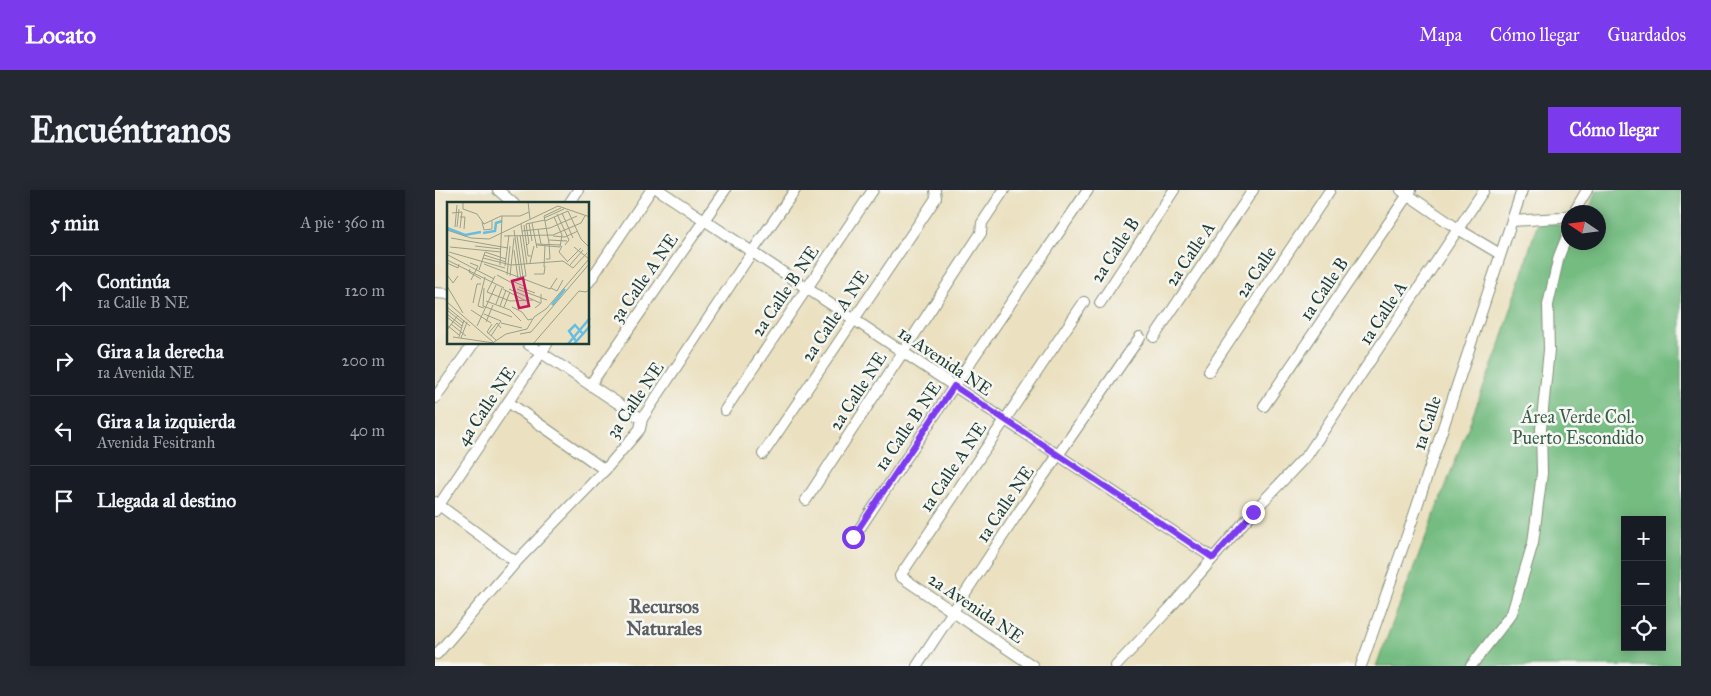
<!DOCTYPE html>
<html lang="es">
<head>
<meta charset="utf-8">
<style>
	body { margin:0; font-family:"IM FELL Great Primer",serif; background:#242831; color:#f1f3f6 }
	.controls { position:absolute; right:15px; bottom:15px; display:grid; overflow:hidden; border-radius:0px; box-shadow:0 2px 12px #0003 }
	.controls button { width:45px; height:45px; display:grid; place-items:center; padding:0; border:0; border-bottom:1px solid #363941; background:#171b24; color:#f1f3f6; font:25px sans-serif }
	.compass { position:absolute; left:1126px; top:15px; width:45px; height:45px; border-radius:50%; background:#171b24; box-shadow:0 2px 12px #0003; rotate:283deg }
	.stop { position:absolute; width:15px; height:15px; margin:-11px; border:4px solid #7c3aed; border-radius:50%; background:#fff }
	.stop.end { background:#7c3aed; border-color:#fff; box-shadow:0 1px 5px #0008 }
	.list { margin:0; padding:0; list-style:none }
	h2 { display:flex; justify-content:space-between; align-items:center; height:65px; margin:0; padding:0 20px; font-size:21px }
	h2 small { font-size:16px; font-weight:400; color:#9ea1a6 }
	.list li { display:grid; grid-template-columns:32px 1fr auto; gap:15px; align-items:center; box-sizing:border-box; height:70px; padding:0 20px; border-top:1px solid #363941 }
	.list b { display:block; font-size:19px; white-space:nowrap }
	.list p { margin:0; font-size:16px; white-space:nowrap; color:#9ea1a6 }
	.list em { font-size:16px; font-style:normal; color:#9ea1a6 }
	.icon { flex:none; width:28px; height:28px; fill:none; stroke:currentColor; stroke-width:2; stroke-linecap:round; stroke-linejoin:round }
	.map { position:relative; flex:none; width:1246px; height:476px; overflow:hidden; border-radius:0px }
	header { display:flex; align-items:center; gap:30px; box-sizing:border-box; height:70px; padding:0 25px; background:#7c3aed; color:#fff }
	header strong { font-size:24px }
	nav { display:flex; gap:28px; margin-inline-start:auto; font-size:18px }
	.intro { display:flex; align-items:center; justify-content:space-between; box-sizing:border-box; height:120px; padding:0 30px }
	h1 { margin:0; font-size:35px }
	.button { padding:12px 22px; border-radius:0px; background:#7c3aed; color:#fff; font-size:18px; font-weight:700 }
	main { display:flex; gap:30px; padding:0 30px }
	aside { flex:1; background:#171b24; border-radius:0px; box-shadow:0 2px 12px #0003 }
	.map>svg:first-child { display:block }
	.forest { fill:#74bc81; stroke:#4a7c5a; fill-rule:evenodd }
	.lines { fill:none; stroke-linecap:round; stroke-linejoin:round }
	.minor-casing { stroke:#858f7a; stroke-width:12 }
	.minor { stroke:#fff; stroke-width:10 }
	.route { stroke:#7c3aed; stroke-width:6 }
	.labels { text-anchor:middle; stroke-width:5; stroke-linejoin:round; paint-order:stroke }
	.street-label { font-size:18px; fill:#1f3d34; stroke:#f6f6f2 }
	.park-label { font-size:18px; fill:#365d48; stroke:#f6f6f2 }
	.neighbourhood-label { font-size:19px; font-weight:bold; fill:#5b5e61; stroke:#f6f6f2 }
	.inset-river { fill:none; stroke:#65bde2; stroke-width:2.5 }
	.inset-road { fill:none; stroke:#999f89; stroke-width:1 }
	.view { fill:#c2185b; fill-opacity:0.15; stroke:#c2185b; stroke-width:2.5 }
	.inset-edge { fill:none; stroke:#1f3d34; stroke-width:2.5 }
</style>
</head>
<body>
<header>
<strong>Locato</strong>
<nav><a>Mapa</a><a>Cómo llegar</a><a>Guardados</a></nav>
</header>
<div class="intro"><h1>Encuéntranos</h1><a class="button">Cómo llegar</a></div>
<main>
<aside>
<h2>5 min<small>A pie · 360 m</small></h2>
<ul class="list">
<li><svg class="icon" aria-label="ahead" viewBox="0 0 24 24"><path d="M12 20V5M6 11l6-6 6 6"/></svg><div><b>Continúa</b><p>1a Calle B NE</p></div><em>120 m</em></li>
<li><svg class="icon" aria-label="right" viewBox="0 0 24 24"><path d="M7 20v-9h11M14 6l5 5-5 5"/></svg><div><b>Gira a la derecha</b><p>1a Avenida NE</p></div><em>200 m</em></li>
<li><svg class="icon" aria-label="left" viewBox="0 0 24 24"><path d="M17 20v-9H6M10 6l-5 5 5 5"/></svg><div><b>Gira a la izquierda</b><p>Avenida Fesitranh</p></div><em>40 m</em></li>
<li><svg class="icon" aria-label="arrive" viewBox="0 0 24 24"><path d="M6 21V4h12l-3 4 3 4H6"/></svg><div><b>Llegada al destino</b></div></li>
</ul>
</aside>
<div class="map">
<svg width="1246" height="476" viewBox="0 0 1246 476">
	<rect width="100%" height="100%" fill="#f6f6f2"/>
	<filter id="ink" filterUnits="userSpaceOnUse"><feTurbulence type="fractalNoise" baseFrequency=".02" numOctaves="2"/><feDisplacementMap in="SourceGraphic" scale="10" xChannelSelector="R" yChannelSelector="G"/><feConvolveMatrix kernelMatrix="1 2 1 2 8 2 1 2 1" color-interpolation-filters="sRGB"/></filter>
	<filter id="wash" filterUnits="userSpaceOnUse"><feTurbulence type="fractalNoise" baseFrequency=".0096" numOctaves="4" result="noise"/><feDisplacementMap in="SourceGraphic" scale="20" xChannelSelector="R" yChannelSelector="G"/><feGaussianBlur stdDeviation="1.12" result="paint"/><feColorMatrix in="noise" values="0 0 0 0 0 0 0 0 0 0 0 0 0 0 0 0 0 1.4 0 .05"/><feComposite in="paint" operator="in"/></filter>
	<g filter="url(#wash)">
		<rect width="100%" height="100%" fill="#ebe1c1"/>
		<!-- forest -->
		<path class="forest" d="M1162,0H1246V476H941L1066,152L1103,31L1133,37L1134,52H1164V22H1153ZM1190,330H1227V457H1190Z"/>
	</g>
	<g filter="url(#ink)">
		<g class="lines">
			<defs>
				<g id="minor">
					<polyline points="63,0 79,14"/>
					<polyline points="224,0 778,368"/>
					<polyline points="966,0 1023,39 1065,64"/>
					<polyline points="134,14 143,0"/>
					<polyline points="1139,22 1152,0"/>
					<polyline points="1077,31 1125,28 1134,25"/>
					<polyline points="154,92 216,0"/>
					<polyline points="0,103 14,104"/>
					<polyline points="665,113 739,0"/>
					<polyline points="719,147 818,0"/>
					<polyline points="93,154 207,229"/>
					<polyline points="774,181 895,0"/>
					<polyline points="155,195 290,0"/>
					<polyline points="0,208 38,154"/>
					<polyline points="73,212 170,280"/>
					<polyline points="829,216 976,0"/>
					<polyline points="290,220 438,0"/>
					<polyline points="328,264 501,8 500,0"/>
					<polyline points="371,310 546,43 547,33 569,0"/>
					<polyline points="0,312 81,372"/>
					<polyline points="0,321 112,154"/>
					<polyline points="419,347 519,196 653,0"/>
					<polyline points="2,464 81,372 170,280 205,239 207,229 317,62 360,0"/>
					<polyline points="482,476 585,320 705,147"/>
					<polyline points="598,476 465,386 649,112"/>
					<polyline points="681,476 734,419 818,322 873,264 1049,0"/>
					<polyline points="926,476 977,331 1087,0"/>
					<polyline points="1036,476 1077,423 1098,353 1107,283 1106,239 1114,160 1113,115 1124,66 1134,41"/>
				</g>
			</defs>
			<!-- minor casing -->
			<use href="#minor" class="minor-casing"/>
			<!-- minor -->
			<use href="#minor" class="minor"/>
		</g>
	</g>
	<g class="lines" filter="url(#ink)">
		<!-- route -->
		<polyline class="route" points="418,347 519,196 778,368 818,322"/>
	</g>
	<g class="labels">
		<!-- street labels -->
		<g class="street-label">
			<text transform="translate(680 60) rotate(-57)" y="6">2a Calle B</text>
			<text transform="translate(755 64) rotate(-56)" y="6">2a Calle A</text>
			<text transform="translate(821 82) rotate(-56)" y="6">2a Calle</text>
			<text transform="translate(209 88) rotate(-55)" y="6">3a Calle A NE</text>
			<text transform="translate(889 99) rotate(-56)" y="6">1a Calle B</text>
			<text transform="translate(350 101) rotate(-56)" y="6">2a Calle B NE</text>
			<text transform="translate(948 123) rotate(-57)" y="6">1a Calle A</text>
			<text transform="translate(400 126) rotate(-56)" y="6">2a Calle A NE</text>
			<text transform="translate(510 171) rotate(34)" y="6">1a Avenida NE</text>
			<text transform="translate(423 201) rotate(-57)" y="6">2a Calle NE</text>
			<text transform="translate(200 210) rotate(-56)" y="6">3a Calle NE</text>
			<text transform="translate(51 216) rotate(-56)" y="6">4a Calle NE</text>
			<text transform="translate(992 233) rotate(-72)" y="6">1a Calle</text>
			<text transform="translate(473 236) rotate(-56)" y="6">1a Calle B NE</text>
			<text transform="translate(518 277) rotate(-56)" y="6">1a Calle A NE</text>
			<text transform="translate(570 314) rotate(-56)" y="6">1a Calle NE</text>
			<text transform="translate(541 418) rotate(34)" y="6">2a Avenida NE</text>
		</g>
		<!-- park labels -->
		<g class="park-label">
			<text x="1143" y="233">Área Verde Col.<tspan x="1143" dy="21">Puerto Escondido</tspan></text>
		</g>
		<!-- neighbourhood labels -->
		<g class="neighbourhood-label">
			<text x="229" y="423">Recursos<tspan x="229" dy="22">Naturales</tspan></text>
		</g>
	</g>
	<!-- overview -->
	<g transform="translate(12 12)">
		<rect width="142" height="142" fill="#ebe1c1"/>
		<path class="inset-river" d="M0,26L18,33L34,30M36,31L48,29L49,21L55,19M105,103L118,87M129,139L122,129L128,123L136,132M121,142L143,116M127,142L143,124"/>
		<path class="inset-road" d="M16,0V7L30,12L37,22L54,14H73L82,10M81,0L83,17M5,11L15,10L13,26M115,11L126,36M110,12L122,38L118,43M13,15H18L17,27M107,15L115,33L113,45M97,16L117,7M98,19L121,9L134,37L143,46M35,20L37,28L45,27V19M82,21L85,39M85,21L90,46M74,22L80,62M77,23L81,54H84M8,25L10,3M10,25L12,7M91,27L94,42M0,28L24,36L42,37L111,4L143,15M67,28L74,78M75,29L103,26L130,14M57,34L106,33L134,21L138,14M70,34L76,75M106,34L118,35L131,29M4,36L61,46M102,38L120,39M89,42L114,43M80,43L82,41L79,22L98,18M90,43L113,45M28,44L54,47M115,44L112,50L120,59M3,45L54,50M67,48L71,77M2,50L58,66M1,53L47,77M37,53L59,60M36,56L64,63L116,59L126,66L140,51M99,57H103L102,41L97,14L114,6M0,58L57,86M120,60L134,46M0,61L11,66L12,62M23,61L31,64L24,78M83,61L87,44M37,62L103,87L110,76M53,63L55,14M123,63L136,48M58,64L62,33M97,65L98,43M23,67L22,70L34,77M32,68L38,50L59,57M87,72H97L98,64M50,73L65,81M60,73L63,44M1,74L6,81L11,74M48,74L40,90L63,99L86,98M63,74L67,36M73,75L79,74L73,33M65,79L79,85M0,84L16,111M72,85L88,91M37,86L36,104L65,115M104,86L110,89L116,78M56,87L79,99M62,87L76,93M70,87L100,98M76,93L93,101M39,99L63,108L74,119M0,100L47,141M26,101L30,82H34M49,102L55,86M53,104L59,88M0,105L23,124M57,105L63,90M65,105L75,110L81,118L85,117M37,106L31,104L38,75M88,106L94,101V92M0,108L16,121M24,108L44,121M0,112L15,124M37,112L54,119L44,134M0,115L14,126M39,120L46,103M54,121L75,126M4,122L19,134M45,122L40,130L49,138M0,123L12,133M30,124L49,83M0,128L11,113M41,132L50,121L54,126M73,132L84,130L143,61M6,135L47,141M12,135L17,118M14,136L20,120M47,140L59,132L80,127L87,115L99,107L142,57L127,45M86,142L132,89L139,90L143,87"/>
		<path class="view" d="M76,76L82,104L72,106L65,79Z"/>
		<rect width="142" height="142" class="inset-edge"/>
	</g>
</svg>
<div class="controls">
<button>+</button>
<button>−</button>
<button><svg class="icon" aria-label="locate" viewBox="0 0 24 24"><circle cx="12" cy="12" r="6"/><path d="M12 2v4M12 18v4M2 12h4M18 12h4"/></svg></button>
</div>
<svg class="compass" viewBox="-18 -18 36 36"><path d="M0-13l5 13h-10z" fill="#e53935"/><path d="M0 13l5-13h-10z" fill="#9ea1a6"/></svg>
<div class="stop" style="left:418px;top:347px"></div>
<div class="stop end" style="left:818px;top:322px"></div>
</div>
</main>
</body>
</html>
